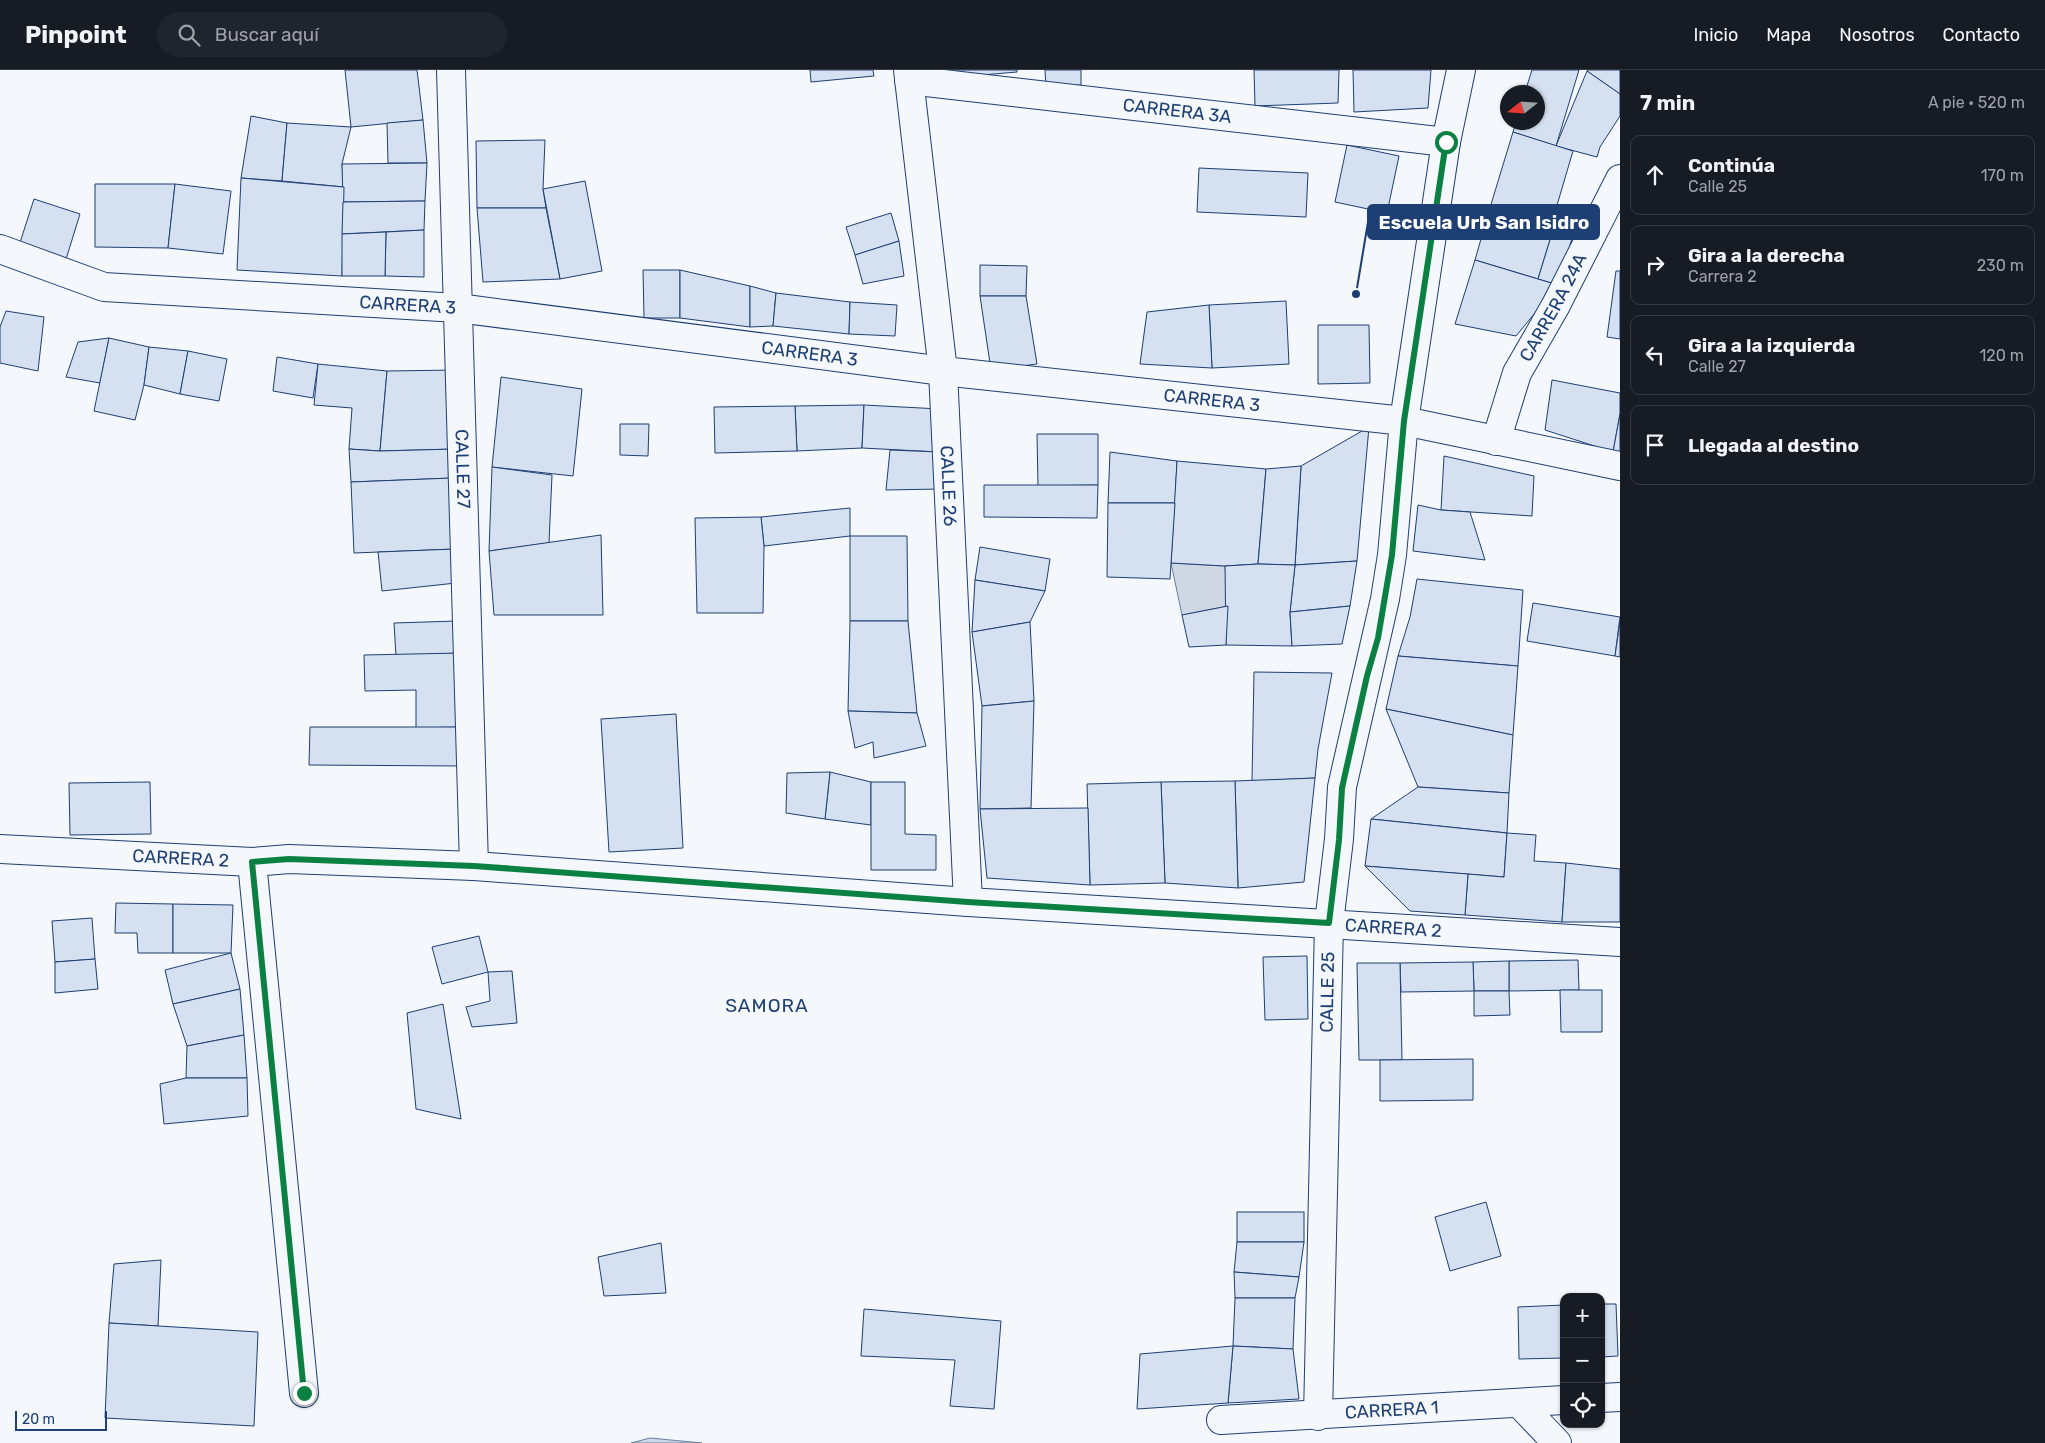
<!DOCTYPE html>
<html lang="es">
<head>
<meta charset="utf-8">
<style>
	body { margin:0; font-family:Rubik,sans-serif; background:#20242c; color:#f1f3f6 }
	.controls { position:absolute; right:15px; bottom:15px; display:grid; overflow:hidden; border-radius:10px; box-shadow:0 1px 4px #0004 }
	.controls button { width:45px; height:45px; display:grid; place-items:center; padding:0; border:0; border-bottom:1px solid #363941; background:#171b24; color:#f1f3f6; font:25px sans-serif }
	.compass { position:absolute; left:1500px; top:15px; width:45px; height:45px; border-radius:50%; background:#171b24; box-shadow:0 1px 4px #0004; rotate:253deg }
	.scale { position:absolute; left:15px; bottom:12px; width:92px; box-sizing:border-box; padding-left:5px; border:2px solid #1d3f73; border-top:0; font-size:14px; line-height:18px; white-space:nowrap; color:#1d3f73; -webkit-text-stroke:4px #f4f7fb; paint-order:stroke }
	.stop { position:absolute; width:15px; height:15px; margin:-11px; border:4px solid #0b8043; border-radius:50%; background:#fff }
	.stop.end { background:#0b8043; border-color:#fff; box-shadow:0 1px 5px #0008 }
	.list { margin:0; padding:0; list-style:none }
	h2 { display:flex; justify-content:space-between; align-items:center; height:65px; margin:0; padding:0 20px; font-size:21px }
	h2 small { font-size:16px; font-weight:400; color:#9ea1a6 }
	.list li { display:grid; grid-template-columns:32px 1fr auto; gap:15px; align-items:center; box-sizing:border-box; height:80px; margin:0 10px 10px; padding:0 10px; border:1px solid #363941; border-radius:10px }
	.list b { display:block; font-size:19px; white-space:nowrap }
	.list p { margin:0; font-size:16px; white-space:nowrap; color:#9ea1a6 }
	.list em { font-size:16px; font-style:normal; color:#9ea1a6 }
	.icon { flex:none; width:28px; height:28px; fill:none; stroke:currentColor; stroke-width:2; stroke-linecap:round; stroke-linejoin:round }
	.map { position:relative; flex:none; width:1620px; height:1373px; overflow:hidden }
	header { display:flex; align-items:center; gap:30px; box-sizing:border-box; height:70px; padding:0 25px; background:#171b24; border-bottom:1px solid #363941 }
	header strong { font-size:24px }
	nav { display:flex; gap:28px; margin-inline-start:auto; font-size:18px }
	.search { width:350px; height:45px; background:#20242c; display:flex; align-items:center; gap:12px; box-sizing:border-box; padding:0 18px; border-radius:28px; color:#9ea1a6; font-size:19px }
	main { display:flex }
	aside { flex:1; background:#171b24 }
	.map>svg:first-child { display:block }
	.water { fill:#cfd7e4; stroke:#687fa3 }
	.building { fill:#d5e0f0; stroke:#1d3f73 }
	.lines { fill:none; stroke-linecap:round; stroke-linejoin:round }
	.street-casing { stroke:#1d3f73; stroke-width:30 }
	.secondary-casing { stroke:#1d3f73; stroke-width:30 }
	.street { stroke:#f4f7fb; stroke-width:28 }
	.secondary { stroke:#f4f7fb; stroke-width:28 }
	.route { stroke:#0b8043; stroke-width:6 }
	.labels { text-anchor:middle; stroke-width:4; stroke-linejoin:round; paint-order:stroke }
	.street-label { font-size:18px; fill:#1d3f73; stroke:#f4f7fb }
	.neighbourhood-label { font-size:19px; letter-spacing:1px; fill:#1d3f73; stroke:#f4f7fb }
	.leader { fill:none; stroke:#1d3f73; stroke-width:2 }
	.callout-dot { fill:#1d3f73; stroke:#f4f7fb; stroke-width:2 }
	.callout { fill:#1d3f73; stroke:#1d3f73; stroke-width:2 }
	.callout-label { font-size:19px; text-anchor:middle; font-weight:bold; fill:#fff }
</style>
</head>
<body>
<header>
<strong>Pinpoint</strong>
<div class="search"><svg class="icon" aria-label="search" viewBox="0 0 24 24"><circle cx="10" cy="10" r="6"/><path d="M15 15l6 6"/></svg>Buscar aquí</div>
<nav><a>Inicio</a><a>Mapa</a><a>Nosotros</a><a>Contacto</a></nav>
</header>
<main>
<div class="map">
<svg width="1620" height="1373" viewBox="0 0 1620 1373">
	<rect width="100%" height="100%" fill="#f4f7fb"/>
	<!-- water -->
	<g class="water">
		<polygon points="1171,493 1225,496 1228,536 1182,545"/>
		<polygon points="650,1368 702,1373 631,1373"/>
	</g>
	<!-- building -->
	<g class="building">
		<polygon points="345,0 417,0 423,50 351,57"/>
		<polygon points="810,0 873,0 874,6 811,12"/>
		<polygon points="957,0 1017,0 1017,2 958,7"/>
		<polygon points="1045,0 1081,0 1081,15 1046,17"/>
		<polygon points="1254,0 1339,0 1338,33 1255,36"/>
		<polygon points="1353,0 1431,0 1428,38 1354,42"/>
		<polygon points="1532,0 1579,0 1556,76 1513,62 1516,52 1538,52 1538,22 1525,22"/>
		<polygon points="1620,0 1620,24 1587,1 1588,0"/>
		<polygon points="1587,1 1620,24 1620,46 1600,77 1597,87 1556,76"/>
		<polygon points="251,46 287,53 282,111 241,108"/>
		<polygon points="423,50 427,93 388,93 387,53"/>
		<polygon points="287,53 351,57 342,94 344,117 282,111"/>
		<polygon points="1513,62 1573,81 1550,159 1489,141"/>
		<polygon points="545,70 543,119 546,138 477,138 476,71"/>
		<polygon points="1347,75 1399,86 1387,143 1335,132"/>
		<polygon points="427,93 425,131 343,132 342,94"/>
		<polygon points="1199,98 1308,103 1306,147 1197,142"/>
		<polygon points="241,108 344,117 342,206 237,200"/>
		<polygon points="585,111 602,201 560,209 543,119"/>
		<polygon points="95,114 175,114 168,178 95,177"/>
		<polygon points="175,114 231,121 223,184 168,178"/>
		<polygon points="34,129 80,144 63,199 16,185"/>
		<polygon points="425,131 424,160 342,164 343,132"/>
		<polygon points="477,138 546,138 560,209 483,212"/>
		<polygon points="1489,141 1553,160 1538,209 1475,190"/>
		<polygon points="891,143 899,171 855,185 846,157"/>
		<polygon points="424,160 424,207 385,206 386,162"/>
		<polygon points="1553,160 1573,165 1558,215 1538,209"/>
		<polygon points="386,162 385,206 342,206 342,164"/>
		<polygon points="899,171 904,206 863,214 855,185"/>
		<polygon points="1475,190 1538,209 1558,215 1516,266 1455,254"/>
		<polygon points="980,195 1027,196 1026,226 980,226"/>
		<polygon points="643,200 680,200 680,248 644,248"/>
		<polygon points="680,200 750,216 750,257 680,248"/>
		<polygon points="1616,201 1620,201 1620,269 1607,267"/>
		<polygon points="750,216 776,223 773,256 750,257"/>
		<polygon points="776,223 850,232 849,264 773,256"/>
		<polygon points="980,226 1026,226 1037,294 991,300"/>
		<polygon points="1286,231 1289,294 1212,298 1209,235"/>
		<polygon points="850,232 897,235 895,266 849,264"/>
		<polygon points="1209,235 1212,298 1140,294 1147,242"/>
		<polygon points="6,241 44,247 38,301 0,293 0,257"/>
		<polygon points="1318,255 1369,255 1370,313 1318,314"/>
		<polygon points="109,268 100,313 66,307 78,272"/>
		<polygon points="109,268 149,277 144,315 135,350 94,341"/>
		<polygon points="149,277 188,281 180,324 144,315"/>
		<polygon points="188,281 227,289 219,331 180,324"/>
		<polygon points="277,287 318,294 313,328 273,321"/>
		<polygon points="318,294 387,301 380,381 349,379 352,338 314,335"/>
		<polygon points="455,300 455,379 380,381 387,301"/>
		<polygon points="501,307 582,319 573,406 492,397"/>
		<polygon points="1552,310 1620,323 1620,344 1613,382 1545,360"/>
		<polygon points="864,335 862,378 797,381 795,336"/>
		<polygon points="864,335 940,339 939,382 862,378"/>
		<polygon points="795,336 797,381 715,383 714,337"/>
		<polygon points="1620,344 1620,383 1613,382"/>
		<polygon points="620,354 649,354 648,386 620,385"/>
		<polygon points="1369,357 1357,491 1295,495 1301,396"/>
		<polygon points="1037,364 1098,364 1098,415 1038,416"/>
		<polygon points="349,379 380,381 455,379 452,408 351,412"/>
		<polygon points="890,380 939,382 940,419 886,420"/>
		<polygon points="1110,382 1177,391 1175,433 1108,433"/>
		<polygon points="1444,386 1534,406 1532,446 1441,440"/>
		<polygon points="1177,391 1266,399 1258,494 1225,496 1171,493"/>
		<polygon points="1301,396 1295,495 1258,494 1266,399"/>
		<polygon points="492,397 552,405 549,473 489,481"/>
		<polygon points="452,408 455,479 354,483 351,412"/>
		<polygon points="984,415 1098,415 1097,448 984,447"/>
		<polygon points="1108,433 1175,433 1170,509 1107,507"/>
		<polygon points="1418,435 1441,440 1470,442 1485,490 1413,481"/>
		<polygon points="850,438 850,466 764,476 761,447"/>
		<polygon points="761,447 764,476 763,543 697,543 695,448"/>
		<polygon points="601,465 603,545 494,545 489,481"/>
		<polygon points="850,466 907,466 908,551 850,551"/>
		<polygon points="980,477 1050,489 1045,521 975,510"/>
		<polygon points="455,479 456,513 382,521 378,482"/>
		<polygon points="1357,491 1350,536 1290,542 1295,495"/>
		<polygon points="1258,494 1295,495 1290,542 1292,576 1226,575 1225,496"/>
		<polygon points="1417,509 1523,520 1518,596 1398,586 1410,547"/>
		<polygon points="975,510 1045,521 1030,552 972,562"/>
		<polygon points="1533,533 1620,547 1615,586 1527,571"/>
		<polygon points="1228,536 1226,575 1189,577 1182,545"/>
		<polygon points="1350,536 1342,574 1292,576 1290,542"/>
		<polygon points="457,551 459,583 396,586 394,553"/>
		<polygon points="850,551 908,551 917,643 848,641"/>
		<polygon points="1620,551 1620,587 1615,586"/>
		<polygon points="1030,552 1034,631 982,636 972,562"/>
		<polygon points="459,583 459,657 416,658 416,620 365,621 364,585"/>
		<polygon points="1398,586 1518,596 1513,665 1386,639"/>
		<polygon points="1254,602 1332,603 1318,679 1315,708 1252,711"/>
		<polygon points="1034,631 1031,738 980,739 982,636"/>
		<polygon points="1386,639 1513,665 1509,723 1418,717"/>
		<polygon points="848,641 917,643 926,676 874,688 873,672 855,678"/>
		<polygon points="676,644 683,778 609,782 601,649"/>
		<polygon points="310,657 459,657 461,696 309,695"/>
		<polygon points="830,702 871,712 871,755 825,749"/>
		<polygon points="830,702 825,749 786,743 787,703"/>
		<polygon points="1315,708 1304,812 1238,818 1235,711"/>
		<polygon points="1235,711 1238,818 1165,813 1161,712"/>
		<polygon points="150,712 151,764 70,765 69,713"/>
		<polygon points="871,712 905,712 905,764 936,765 936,800 871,800"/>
		<polygon points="1161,712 1165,813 1090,815 1087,714"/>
		<polygon points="1418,717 1509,723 1507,763 1371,749"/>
		<polygon points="1088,738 1090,815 987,808 980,739"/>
		<polygon points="1371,749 1507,763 1504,807 1365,796"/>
		<polygon points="1507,763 1536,765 1534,791 1566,793 1562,852 1465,845 1468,804 1504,807"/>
		<polygon points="1566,793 1620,799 1620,852 1562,852"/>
		<polygon points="1365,796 1468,804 1465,845 1410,841"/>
		<polygon points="116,833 173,834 173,883 138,883 137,863 115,863"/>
		<polygon points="173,834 233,835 231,883 173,883"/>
		<polygon points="92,848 95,889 55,892 52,851"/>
		<polygon points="479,866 488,902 442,914 432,877"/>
		<polygon points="231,883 240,919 173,934 165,900"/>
		<polygon points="1307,886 1308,949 1265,950 1263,887"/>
		<polygon points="95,889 98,919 55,923 55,892"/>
		<polygon points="1578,890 1579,920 1509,921 1509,891"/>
		<polygon points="1509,891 1509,921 1474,921 1473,892"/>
		<polygon points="1473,892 1474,921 1401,922 1400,893"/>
		<polygon points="1357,893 1400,893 1402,990 1359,990"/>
		<polygon points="512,901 517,953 472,957 466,937 490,931 488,902"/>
		<polygon points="240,919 244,965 187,976 173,934"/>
		<polygon points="1560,920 1602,920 1602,962 1561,962"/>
		<polygon points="1474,921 1509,921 1510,945 1474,946"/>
		<polygon points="443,934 461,1049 416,1039 407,943"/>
		<polygon points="244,965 247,1008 186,1008 187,976"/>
		<polygon points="1473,989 1473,1030 1380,1031 1380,990"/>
		<polygon points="186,1008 247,1008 248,1046 164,1054 160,1014"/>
		<polygon points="1486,1132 1501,1186 1450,1201 1435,1147"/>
		<rect x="1237" y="1142" width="67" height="30"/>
		<polygon points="1237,1172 1304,1172 1299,1207 1234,1202"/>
		<polygon points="661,1173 666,1223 604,1226 598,1187"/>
		<polygon points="161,1190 158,1256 109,1253 114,1194"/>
		<polygon points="1234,1202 1299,1207 1295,1228 1235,1228"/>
		<polygon points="1235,1228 1295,1228 1293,1279 1233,1276"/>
		<polygon points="1601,1234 1616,1234 1618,1286 1601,1287"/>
		<polygon points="1564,1235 1564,1288 1519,1289 1518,1237"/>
		<polygon points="864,1239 1001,1251 994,1339 950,1336 955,1290 861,1286"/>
		<polygon points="109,1253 258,1262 254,1356 105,1348"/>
		<polygon points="1233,1276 1293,1279 1299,1329 1228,1333"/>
		<polygon points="1233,1276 1228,1333 1137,1339 1140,1284"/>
	</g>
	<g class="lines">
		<defs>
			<g id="street">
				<path id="s1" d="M451,0L474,796"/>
				<path id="s2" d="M908,0L943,301L968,832"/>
				<path id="s3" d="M909,10L1446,72"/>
				<path id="s4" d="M0,179L104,217L458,238L943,301L1404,351L1620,396"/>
				<path id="s5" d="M1496,371L1517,303L1556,235L1620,109"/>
				<polyline points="252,792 304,1323"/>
				<polyline points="1601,1328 1620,1327"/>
				<polyline points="1519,1333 1557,1373"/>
				<path id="s6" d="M1318,1346L1329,853L1339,769L1342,717L1385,529L1392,485L1404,351L1446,72L1461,0"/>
				<path id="s7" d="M1221,1350L1564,1330"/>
			</g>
			<g id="secondary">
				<path id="s8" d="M0,779L252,792L289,789L474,796L968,832L1620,872"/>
			</g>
		</defs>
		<!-- street casing -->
		<use href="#street" class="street-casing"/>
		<!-- secondary casing -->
		<use href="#secondary" class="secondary-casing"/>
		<!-- street -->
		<use href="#street" class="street"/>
		<!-- secondary -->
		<use href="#secondary" class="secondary"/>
	</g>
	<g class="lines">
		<!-- route -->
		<polyline class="route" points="304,1323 252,792 289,789 474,796 968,832 1329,853 1339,770 1342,718 1367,606 1378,568 1392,485 1404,351 1446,72"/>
	</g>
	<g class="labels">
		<!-- street labels -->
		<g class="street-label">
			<text dy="6" stroke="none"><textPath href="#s3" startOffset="270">CARRERA 3A</textPath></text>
			<text dy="6" stroke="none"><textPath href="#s4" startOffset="415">CARRERA 3</textPath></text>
			<text dy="6" stroke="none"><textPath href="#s5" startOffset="146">CARRERA 24A</textPath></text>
			<text dy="6" stroke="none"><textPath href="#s4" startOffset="820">CARRERA 3</textPath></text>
			<text dy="6" stroke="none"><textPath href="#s4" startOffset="1225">CARRERA 3</textPath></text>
			<text dy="6" stroke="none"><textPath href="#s1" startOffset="399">CALLE 27</textPath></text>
			<text dy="6" stroke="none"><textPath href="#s2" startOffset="418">CALLE 26</textPath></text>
			<text dy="6" stroke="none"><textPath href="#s8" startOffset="181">CARRERA 2</textPath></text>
			<text dy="6" stroke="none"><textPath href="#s8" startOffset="1396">CARRERA 2</textPath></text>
			<text dy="6" stroke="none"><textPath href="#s6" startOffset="424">CALLE 25</textPath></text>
			<text dy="6" stroke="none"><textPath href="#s7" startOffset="171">CARRERA 1</textPath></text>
		</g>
		<!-- neighbourhood labels -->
		<g class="neighbourhood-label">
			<text x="767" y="942">SAMORA</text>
		</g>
	</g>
	<!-- callouts -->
	<path class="leader" d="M1356 224L1368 152"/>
	<circle class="callout-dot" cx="1356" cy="224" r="5"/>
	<rect class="callout" x="1368" y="135" width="231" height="34" rx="5"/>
	<g class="callout-label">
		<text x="1484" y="159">Escuela Urb San Isidro</text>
	</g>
</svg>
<div class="controls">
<button>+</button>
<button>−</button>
<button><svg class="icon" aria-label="locate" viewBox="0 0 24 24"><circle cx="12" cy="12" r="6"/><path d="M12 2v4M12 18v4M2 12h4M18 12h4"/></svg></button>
</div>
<svg class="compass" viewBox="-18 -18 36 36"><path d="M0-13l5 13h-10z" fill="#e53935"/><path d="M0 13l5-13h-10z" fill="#9ea1a6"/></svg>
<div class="scale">20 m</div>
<div class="stop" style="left:1446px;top:72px"></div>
<div class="stop end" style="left:304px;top:1323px"></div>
</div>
<aside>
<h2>7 min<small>A pie · 520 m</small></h2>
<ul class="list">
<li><svg class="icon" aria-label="ahead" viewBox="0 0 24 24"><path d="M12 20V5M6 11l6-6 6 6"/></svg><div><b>Continúa</b><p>Calle 25</p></div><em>170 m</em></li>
<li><svg class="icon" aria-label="right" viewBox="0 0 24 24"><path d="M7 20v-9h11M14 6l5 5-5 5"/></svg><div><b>Gira a la derecha</b><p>Carrera 2</p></div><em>230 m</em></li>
<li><svg class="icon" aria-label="left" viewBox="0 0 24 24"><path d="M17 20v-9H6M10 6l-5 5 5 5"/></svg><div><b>Gira a la izquierda</b><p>Calle 27</p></div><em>120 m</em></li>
<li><svg class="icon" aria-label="arrive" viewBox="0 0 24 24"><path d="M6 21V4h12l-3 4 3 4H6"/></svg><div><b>Llegada al destino</b></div></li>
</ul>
</aside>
</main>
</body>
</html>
